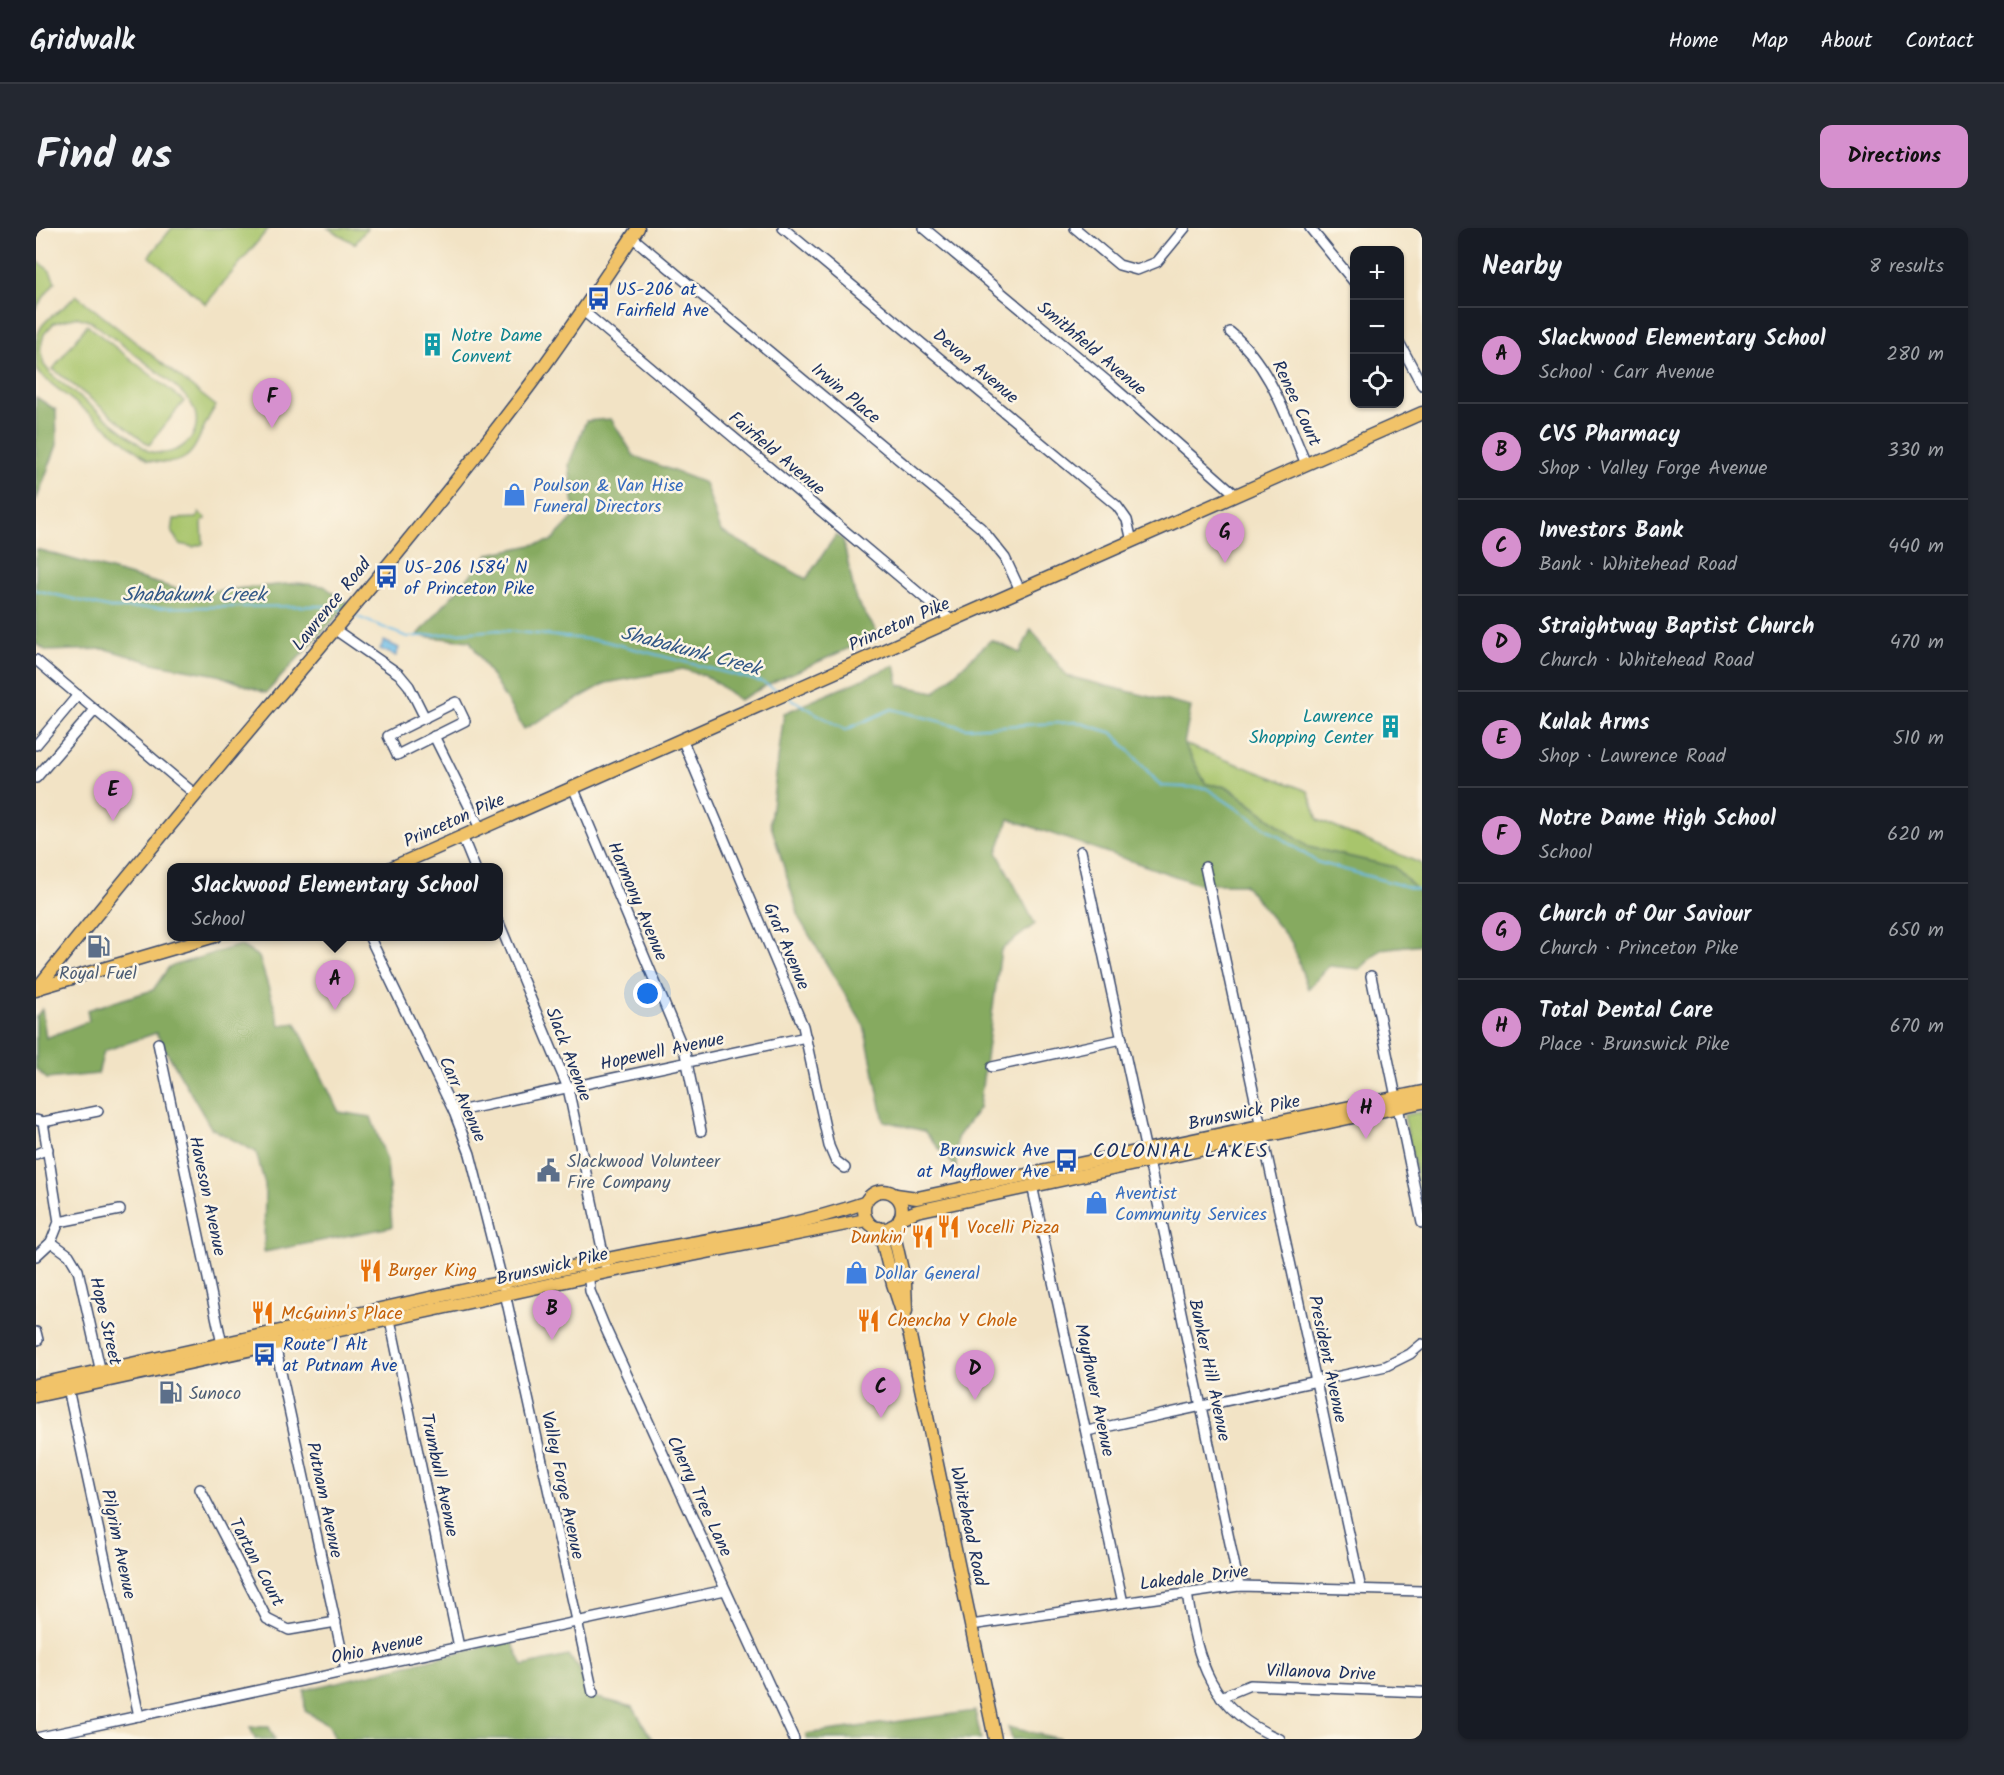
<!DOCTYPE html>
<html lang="en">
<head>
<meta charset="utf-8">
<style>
	body { margin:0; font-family:Kalam,sans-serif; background:#242831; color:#f1f3f6 }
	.controls { position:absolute; right:18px; top:18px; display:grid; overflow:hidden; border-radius:12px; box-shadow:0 2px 4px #0004 }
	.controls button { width:54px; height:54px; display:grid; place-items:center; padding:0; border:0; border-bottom:2px solid #363941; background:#171b24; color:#f1f3f6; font:30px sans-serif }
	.you { position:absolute; left:612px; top:766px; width:21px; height:21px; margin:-15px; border:4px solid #fff; border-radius:50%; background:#1a73e8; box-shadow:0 0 0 9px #1a73e833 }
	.badge { display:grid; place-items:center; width:39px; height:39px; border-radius:50%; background:#d690ce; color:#111; font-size:20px; font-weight:700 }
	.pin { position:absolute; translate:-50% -50px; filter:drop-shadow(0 2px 3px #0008) }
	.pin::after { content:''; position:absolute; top:32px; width:21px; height:18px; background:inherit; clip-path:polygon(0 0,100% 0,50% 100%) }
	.popup { position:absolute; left:131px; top:635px; width:336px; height:78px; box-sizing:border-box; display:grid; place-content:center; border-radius:12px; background:#171b24; filter:drop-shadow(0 2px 4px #0005); font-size:20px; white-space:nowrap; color:#9ea1a6 }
	.popup b { font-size:22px; color:#f1f3f6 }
	.popup::after { content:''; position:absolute; left:50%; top:100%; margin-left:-12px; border:12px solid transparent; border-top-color:#171b24 }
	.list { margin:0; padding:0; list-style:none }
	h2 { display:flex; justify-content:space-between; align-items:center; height:78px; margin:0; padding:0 24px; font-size:26px }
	h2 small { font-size:20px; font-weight:400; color:#9ea1a6 }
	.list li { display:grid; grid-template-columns:39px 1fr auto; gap:18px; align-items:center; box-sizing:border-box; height:96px; padding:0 24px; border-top:2px solid #363941 }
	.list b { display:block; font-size:22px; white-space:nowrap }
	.list p { margin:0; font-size:20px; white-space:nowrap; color:#9ea1a6 }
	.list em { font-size:20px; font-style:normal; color:#9ea1a6 }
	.icon { flex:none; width:33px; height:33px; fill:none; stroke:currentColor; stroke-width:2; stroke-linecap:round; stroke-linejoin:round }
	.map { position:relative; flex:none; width:1386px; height:1511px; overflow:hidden; border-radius:12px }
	header { display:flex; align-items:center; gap:36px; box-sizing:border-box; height:84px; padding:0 30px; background:#171b24; border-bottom:2px solid #363941 }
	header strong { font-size:28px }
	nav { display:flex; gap:33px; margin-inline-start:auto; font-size:21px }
	.intro { display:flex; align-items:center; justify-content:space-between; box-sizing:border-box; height:144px; padding:0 36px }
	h1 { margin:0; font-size:42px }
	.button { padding:15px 27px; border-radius:12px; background:#d690ce; color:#111; font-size:21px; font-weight:700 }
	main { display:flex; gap:36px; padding:0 36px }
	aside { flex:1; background:#171b24; border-radius:12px; box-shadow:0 2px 4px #0004 }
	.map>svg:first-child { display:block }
	.green { fill:#a8c56c; stroke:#627a65; stroke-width:1.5; fill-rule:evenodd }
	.forest { fill:#86aa60; stroke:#506c5f; stroke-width:1.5 }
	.water { fill:#6cbce7; stroke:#4476a2; stroke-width:1.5 }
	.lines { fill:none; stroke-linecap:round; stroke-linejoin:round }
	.stream { stroke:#6cbce7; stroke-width:2 }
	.minor-casing { stroke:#3b4a6d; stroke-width:12 }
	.major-casing { stroke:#3b4a6d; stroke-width:15 }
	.minor { stroke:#fff; stroke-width:9 }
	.major { stroke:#f1c369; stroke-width:12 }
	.labels { text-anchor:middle; stroke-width:5; stroke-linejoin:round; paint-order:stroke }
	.transit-label { font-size:18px; fill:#164399; stroke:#fcf5e5; text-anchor:start }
	.culture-label { font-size:18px; fill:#0d838f; stroke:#fcf5e5; text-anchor:start }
	.street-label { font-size:18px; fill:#1b2f5e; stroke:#fcf5e5 }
	.shop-label { font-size:18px; fill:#366cbe; stroke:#fcf5e5; text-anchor:start }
	.service-label { font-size:18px; fill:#4e5e75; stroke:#fcf5e5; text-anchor:start }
	.food-label { font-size:18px; fill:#c56008; stroke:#fcf5e5; text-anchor:start }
	.water-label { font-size:20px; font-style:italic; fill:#335987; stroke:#fcf5e5 }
	.neighbourhood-label { font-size:20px; letter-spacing:1.5px; fill:#1b2f5e; stroke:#fcf5e5 }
</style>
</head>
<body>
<header>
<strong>Gridwalk</strong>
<nav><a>Home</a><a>Map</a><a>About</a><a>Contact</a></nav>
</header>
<div class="intro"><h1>Find us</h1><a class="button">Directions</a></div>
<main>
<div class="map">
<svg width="1386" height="1511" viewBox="0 0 1386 1511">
	<rect width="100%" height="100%" fill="#fcf5e5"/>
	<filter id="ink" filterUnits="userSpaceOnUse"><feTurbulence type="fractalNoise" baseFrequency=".0167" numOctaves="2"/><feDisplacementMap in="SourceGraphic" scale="12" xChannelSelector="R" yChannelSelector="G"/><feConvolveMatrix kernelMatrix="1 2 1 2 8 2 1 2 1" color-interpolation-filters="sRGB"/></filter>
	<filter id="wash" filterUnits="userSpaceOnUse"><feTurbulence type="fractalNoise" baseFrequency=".008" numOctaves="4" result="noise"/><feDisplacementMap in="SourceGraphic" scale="24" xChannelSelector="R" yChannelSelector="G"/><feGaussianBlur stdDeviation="1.35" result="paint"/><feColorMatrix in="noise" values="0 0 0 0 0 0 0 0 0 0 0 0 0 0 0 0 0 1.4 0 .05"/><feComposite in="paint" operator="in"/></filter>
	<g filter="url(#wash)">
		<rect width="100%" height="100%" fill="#f2e3c5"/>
		<!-- green -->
		<g class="green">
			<polygon points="136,0 233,0 170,76 113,28"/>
			<polygon points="292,0 331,0 319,16"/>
			<polygon points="0,32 14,43 19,54 0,80"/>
			<path d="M40,67L180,178C158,206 165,245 112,232L3,146C0,138 0,131 0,122C0,87 22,90 40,67ZM41,89L56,94C76,110 147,159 156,177C172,206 141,233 112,223L17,148L8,137L4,122L8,106L18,95Z"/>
			<polygon points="51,97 148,173 113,217 17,141"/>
			<polygon points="163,285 170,291 166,294 167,316 157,319 144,316 136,305 138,291 161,290"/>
			<polygon points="1148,516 1272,563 1282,592 1386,636 1386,667 1358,639 1272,619 1192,559 1170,556"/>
			<polygon points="1386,884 1386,975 1368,887"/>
		</g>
		<!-- forest -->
		<g class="forest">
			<polygon points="0,169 20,182 21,217 0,273"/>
			<polygon points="575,191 598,228 669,255 685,303 770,351 800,307 807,312 820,372 843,407 739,453 703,472 674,450 647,441 570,455 488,501 434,413 381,408 453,326 515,313 539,288 533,236 550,193"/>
			<polygon points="0,321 156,365 262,355 288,358 312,376 230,465 182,447 121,436 69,421 11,423 0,416"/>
			<polygon points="995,401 1031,448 1155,479 1148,516 1170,556 1191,559 1272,619 1358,639 1386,667 1386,716 1345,721 1324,741 1293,738 1272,761 1256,715 1208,656 1162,656 973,591 961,624 999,696 965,722 943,880 921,910 920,940 888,903 848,893 828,798 764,692 734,594 748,485 859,437 863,457 899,464 955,412 984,425"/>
			<polygon points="204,717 223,729 244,797 260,795 303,884 335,889 351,933 356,999 228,1024 229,957 220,924 175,900 120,805 68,823 62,846 11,851 0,841 0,789 6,781 10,810 53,793 51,782 117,762 133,739"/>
			<polygon points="475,1412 487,1438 532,1428 542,1438 554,1468 597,1479 616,1511 299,1511 293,1497 269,1483 268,1462"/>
			<polygon points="939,1483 945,1511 770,1511 770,1506"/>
			<polygon points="214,1499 233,1499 239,1511 219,1511"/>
			<polygon points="972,1499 1024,1511 976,1511"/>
		</g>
		<!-- water -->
		<polygon class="water" points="348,413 363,420 360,428 344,421"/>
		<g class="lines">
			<!-- stream -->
			<g class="stream">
				<polyline points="0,362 74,380 297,378 309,383"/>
				<polyline points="317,387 371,409 463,402 568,413 726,454 742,463"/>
				<polyline points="752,469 809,502 856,481 930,500 1041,494 1077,505 1125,558 1170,560 1281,634 1386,663"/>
			</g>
		</g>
	</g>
	<g filter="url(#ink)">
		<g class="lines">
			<defs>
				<g id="minor">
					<polyline points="747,0 1081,278 1091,292 1096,313"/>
					<polyline points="888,0 1071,153 1200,267"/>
					<polyline points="1039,0 1083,37 1101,42 1121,34 1149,0"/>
					<polyline points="1274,0 1318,54"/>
					<polyline points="596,9 945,300 969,330 984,362"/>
					<polyline points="546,82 915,392"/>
					<path d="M1194,104C1234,137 1250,189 1270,236"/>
					<polyline points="1364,116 1386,157"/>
					<polyline points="298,401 363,446 373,458 389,490"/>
					<polyline points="0,432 160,567"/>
					<polygon points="420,474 429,493 361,527 352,508"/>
					<polyline points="398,508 444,600"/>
					<polyline points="646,511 767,798 793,918 799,932 809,940"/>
					<polyline points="0,517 42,467"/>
					<polyline points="0,550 59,482"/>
					<polyline points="537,559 649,825 665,903"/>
					<polyline points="426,608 439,640"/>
					<polyline points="1045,623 1110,923"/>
					<polyline points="1169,639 1225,899"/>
					<polyline points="463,695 532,860 571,1044"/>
					<polyline points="333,708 418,884 434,926 467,1056 557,1465"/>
					<polyline points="1335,748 1360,869"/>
					<polyline points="122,815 187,1121"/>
					<polyline points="956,839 1086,811"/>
					<polyline points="1362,879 1386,995"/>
					<polyline points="418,884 770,809"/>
					<polyline points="0,892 7,894 62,883"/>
					<polyline points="1227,909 1325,1361"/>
					<polyline points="0,926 12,921"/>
					<polyline points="1113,933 1203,1358"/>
					<polyline points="996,957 1087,1375"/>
					<polyline points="23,994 84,982"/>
					<polyline points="15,1014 33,1027 42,1042 66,1149"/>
					<polyline points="0,1028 15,1014 23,994 7,894"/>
					<polyline points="552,1042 554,1063 568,1097 758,1511"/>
					<polyline points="353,1087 423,1419"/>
					<polyline points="0,1104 2,1112"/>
					<polyline points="238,1112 310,1443"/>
					<polyline points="31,1156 103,1488"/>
					<polyline points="1051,1203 1350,1138 1374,1126 1386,1116"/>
					<polyline points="164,1261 231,1391 253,1402 300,1394"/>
					<path d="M1151,1365C1161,1433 1174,1483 1244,1511"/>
					<polyline points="935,1397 1203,1358 1386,1363"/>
					<polyline points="1185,1469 1214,1457 1386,1464"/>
					<polyline points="0,1510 689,1362"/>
				</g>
				<g id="major">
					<polyline points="355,640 1386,185"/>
					<polyline points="2,760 179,708"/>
					<path d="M0,762C161,557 338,365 494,157C532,106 567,53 602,0"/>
					<circle cx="847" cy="982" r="19"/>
					<polyline points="860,967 881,970 1386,864"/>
					<polyline points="864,990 881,983 1386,874"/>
					<polyline points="856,998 869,1055 870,1083"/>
					<polyline points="843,1000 857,1056 874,1108 959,1511"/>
					<path d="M0,1157C189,1117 378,1075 567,1032C654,1013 744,1004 828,975"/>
					<polyline points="0,1168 571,1044 830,992"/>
				</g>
			</defs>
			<!-- minor casing -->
			<use href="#minor" class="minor-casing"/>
			<!-- major casing -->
			<use href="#major" class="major-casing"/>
			<!-- minor -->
			<use href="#minor" class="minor"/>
			<!-- major -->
			<use href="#major" class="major"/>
		</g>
	</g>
	<!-- icons -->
	<defs>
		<symbol id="bus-bare" viewBox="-9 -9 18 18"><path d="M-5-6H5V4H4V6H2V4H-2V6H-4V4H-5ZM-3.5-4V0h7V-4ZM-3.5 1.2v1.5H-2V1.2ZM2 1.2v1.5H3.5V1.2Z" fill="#1a4fb4" stroke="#fcf5e5" stroke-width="2.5" paint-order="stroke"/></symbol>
		<symbol id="building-bare" viewBox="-9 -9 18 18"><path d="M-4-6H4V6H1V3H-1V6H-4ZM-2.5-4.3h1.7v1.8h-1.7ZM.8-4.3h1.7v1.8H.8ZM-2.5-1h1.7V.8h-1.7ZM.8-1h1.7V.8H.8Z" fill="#0f9aa8" stroke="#fcf5e5" stroke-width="2.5" paint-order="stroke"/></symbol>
		<symbol id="shop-bare" viewBox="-9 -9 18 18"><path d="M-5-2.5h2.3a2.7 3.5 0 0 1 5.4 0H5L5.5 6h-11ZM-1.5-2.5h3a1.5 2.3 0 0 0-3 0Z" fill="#3f7fe0" stroke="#fcf5e5" stroke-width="2.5" paint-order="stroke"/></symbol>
		<symbol id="fuel-bare" viewBox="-9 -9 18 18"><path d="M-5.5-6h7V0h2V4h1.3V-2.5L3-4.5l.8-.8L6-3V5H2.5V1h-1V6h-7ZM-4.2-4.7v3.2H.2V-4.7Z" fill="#5c6f8a" stroke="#fcf5e5" stroke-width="2.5" paint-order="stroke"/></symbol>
		<symbol id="civic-bare" viewBox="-9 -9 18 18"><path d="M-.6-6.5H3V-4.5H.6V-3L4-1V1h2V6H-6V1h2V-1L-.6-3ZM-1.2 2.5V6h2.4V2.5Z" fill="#5c6f8a" stroke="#fcf5e5" stroke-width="2.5" paint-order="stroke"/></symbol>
		<symbol id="restaurant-bare" viewBox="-9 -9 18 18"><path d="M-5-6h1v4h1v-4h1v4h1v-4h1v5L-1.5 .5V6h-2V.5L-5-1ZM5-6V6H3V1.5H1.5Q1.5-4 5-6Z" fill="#e8710a" stroke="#fcf5e5" stroke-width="2.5" paint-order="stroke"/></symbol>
	</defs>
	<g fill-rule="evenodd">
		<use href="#bus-bare" x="546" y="54" width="33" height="33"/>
		<use href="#building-bare" x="380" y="100" width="33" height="33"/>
		<use href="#shop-bare" x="462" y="250" width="33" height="33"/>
		<use href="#bus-bare" x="334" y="332" width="33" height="33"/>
		<use href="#building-bare" x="1338" y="482" width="33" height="33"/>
		<use href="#fuel-bare" x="46" y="702" width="33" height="33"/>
		<use href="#bus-bare" x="1014" y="916" width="33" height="33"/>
		<use href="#civic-bare" x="496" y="926" width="33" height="33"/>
		<use href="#shop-bare" x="1044" y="958" width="33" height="33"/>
		<use href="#restaurant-bare" x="896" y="982" width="33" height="33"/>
		<use href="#restaurant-bare" x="870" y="992" width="33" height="33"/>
		<use href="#restaurant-bare" x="318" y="1026" width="33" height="33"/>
		<use href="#shop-bare" x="804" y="1028" width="33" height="33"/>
		<use href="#restaurant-bare" x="210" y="1068" width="33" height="33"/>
		<use href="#restaurant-bare" x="816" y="1076" width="33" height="33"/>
		<use href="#bus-bare" x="212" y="1110" width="33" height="33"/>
		<use href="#fuel-bare" x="118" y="1148" width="33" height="33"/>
	</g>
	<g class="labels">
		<!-- transit labels -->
		<g class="transit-label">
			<text x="580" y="67">US-206 at<tspan x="580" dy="21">Fairfield Ave</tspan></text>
			<text x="368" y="345">US-206 1584' N<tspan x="368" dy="21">of Princeton Pike</tspan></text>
			<text x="1013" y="928" text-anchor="end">Brunswick Ave<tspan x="1013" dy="21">at Mayflower Ave</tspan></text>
			<text x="247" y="1122">Route 1 Alt<tspan x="247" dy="21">at Putnam Ave</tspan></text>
		</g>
		<!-- culture labels -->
		<g class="culture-label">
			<text x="415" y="113">Notre Dame<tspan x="415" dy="21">Convent</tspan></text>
			<text x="1337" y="494" text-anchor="end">Lawrence<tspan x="1337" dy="21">Shopping Center</tspan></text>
		</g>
		<!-- street labels -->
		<g class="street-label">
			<text transform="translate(1056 120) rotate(40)" y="6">Smithfield Avenue</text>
			<text transform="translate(940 138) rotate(40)" y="6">Devon Avenue</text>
			<text transform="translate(810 165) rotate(40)" y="6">Irwin Place</text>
			<text transform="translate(1261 175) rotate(65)" y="6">Renee Court</text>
			<text transform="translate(741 225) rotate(40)" y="6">Fairfield Avenue</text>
			<text transform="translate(295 376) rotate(-51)" y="6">Lawrence Road</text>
			<text transform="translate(863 396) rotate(-24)" y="6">Princeton Pike</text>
			<text transform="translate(418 592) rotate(-24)" y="6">Princeton Pike</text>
			<text transform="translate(602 673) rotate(67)" y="6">Harmony Avenue</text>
			<text transform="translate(751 718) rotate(67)" y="6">Graf Avenue</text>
			<text transform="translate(626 823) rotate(-12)" y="6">Hopewell Avenue</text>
			<text transform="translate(533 826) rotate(69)" y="6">Slack Avenue</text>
			<text transform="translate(427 871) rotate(66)" y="6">Carr Avenue</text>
			<text transform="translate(1208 884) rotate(-12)" y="6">Brunswick Pike</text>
			<text transform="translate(172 968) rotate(78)" y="6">Haveson Avenue</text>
			<text transform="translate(516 1038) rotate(-13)" y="6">Brunswick Pike</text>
			<text transform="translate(70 1093) rotate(77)" y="6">Hope Street</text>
			<text transform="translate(1292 1131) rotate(78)" y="6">President Avenue</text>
			<text transform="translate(1174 1142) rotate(78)" y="6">Bunker Hill Avenue</text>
			<text transform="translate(1059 1162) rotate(78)" y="6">Mayflower Avenue</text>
			<text transform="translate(404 1247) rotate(78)" y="6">Trumbull Avenue</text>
			<text transform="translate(527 1257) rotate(78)" y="6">Valley Forge Avenue</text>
			<text transform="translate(664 1268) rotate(65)" y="6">Cherry Tree Lane</text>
			<text transform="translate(289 1272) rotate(78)" y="6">Putnam Avenue</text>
			<text transform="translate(933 1298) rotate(78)" y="6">Whitehead Road</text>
			<text transform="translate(83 1316) rotate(78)" y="6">Pilgrim Avenue</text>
			<text transform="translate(221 1334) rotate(62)" y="6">Tartan Court</text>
			<text transform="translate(1158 1349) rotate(-7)" y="6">Lakedale Drive</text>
			<text transform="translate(341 1420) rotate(-12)" y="6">Ohio Avenue</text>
			<text transform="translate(1285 1444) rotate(2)" y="6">Villanova Drive</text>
		</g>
		<!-- shop labels -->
		<g class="shop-label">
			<text x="497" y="263">Poulson &amp; Van Hise<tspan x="497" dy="21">Funeral Directors</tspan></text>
			<text x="1079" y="971">Aventist<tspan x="1079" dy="21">Community Services</tspan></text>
			<text x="838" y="1051">Dollar General</text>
		</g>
		<!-- service labels -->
		<g class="service-label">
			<text x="62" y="751" text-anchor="middle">Royal Fuel</text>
			<text x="531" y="939">Slackwood Volunteer<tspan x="531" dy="21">Fire Company</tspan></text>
			<text x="153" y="1171">Sunoco</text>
		</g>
		<!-- food labels -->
		<g class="food-label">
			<text x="931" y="1005">Vocelli Pizza</text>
			<text x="869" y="1015" text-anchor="end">Dunkin'</text>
			<text x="352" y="1048">Burger King</text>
			<text x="245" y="1091">McGuinn's Place</text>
			<text x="851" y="1098">Chencha Y Chole</text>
		</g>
		<!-- water labels -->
		<g class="water-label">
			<text x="158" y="373">Shabakunk Creek</text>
			<text transform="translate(655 422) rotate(15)" y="7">Shabakunk Creek</text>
		</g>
		<!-- neighbourhood labels -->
		<g class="neighbourhood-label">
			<text x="1145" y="929">COLONIAL LAKES</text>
		</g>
	</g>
</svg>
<div class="controls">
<button>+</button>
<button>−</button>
<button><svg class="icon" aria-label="locate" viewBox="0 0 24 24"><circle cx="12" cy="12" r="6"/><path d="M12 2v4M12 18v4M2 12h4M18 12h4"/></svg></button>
</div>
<div class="you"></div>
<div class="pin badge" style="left:299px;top:782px">A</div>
<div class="popup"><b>Slackwood Elementary School</b>School</div>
<div class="pin badge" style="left:516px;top:1112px">B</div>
<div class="pin badge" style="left:845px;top:1190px">C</div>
<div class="pin badge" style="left:939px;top:1172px">D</div>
<div class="pin badge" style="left:77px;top:593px">E</div>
<div class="pin badge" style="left:236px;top:200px">F</div>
<div class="pin badge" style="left:1189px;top:335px">G</div>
<div class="pin badge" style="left:1330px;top:911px">H</div>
</div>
<aside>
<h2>Nearby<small>8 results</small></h2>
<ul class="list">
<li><span class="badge">A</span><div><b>Slackwood Elementary School</b><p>School · Carr Avenue</p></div><em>280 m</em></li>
<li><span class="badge">B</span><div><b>CVS Pharmacy</b><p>Shop · Valley Forge Avenue</p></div><em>330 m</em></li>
<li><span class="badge">C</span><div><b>Investors Bank</b><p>Bank · Whitehead Road</p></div><em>440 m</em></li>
<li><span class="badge">D</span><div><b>Straightway Baptist Church</b><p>Church · Whitehead Road</p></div><em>470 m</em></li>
<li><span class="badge">E</span><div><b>Kulak Arms</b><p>Shop · Lawrence Road</p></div><em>510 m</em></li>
<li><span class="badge">F</span><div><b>Notre Dame High School</b><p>School</p></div><em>620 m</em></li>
<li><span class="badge">G</span><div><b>Church of Our Saviour</b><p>Church · Princeton Pike</p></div><em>650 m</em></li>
<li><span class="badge">H</span><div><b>Total Dental Care</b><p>Place · Brunswick Pike</p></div><em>670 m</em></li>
</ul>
</aside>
</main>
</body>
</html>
